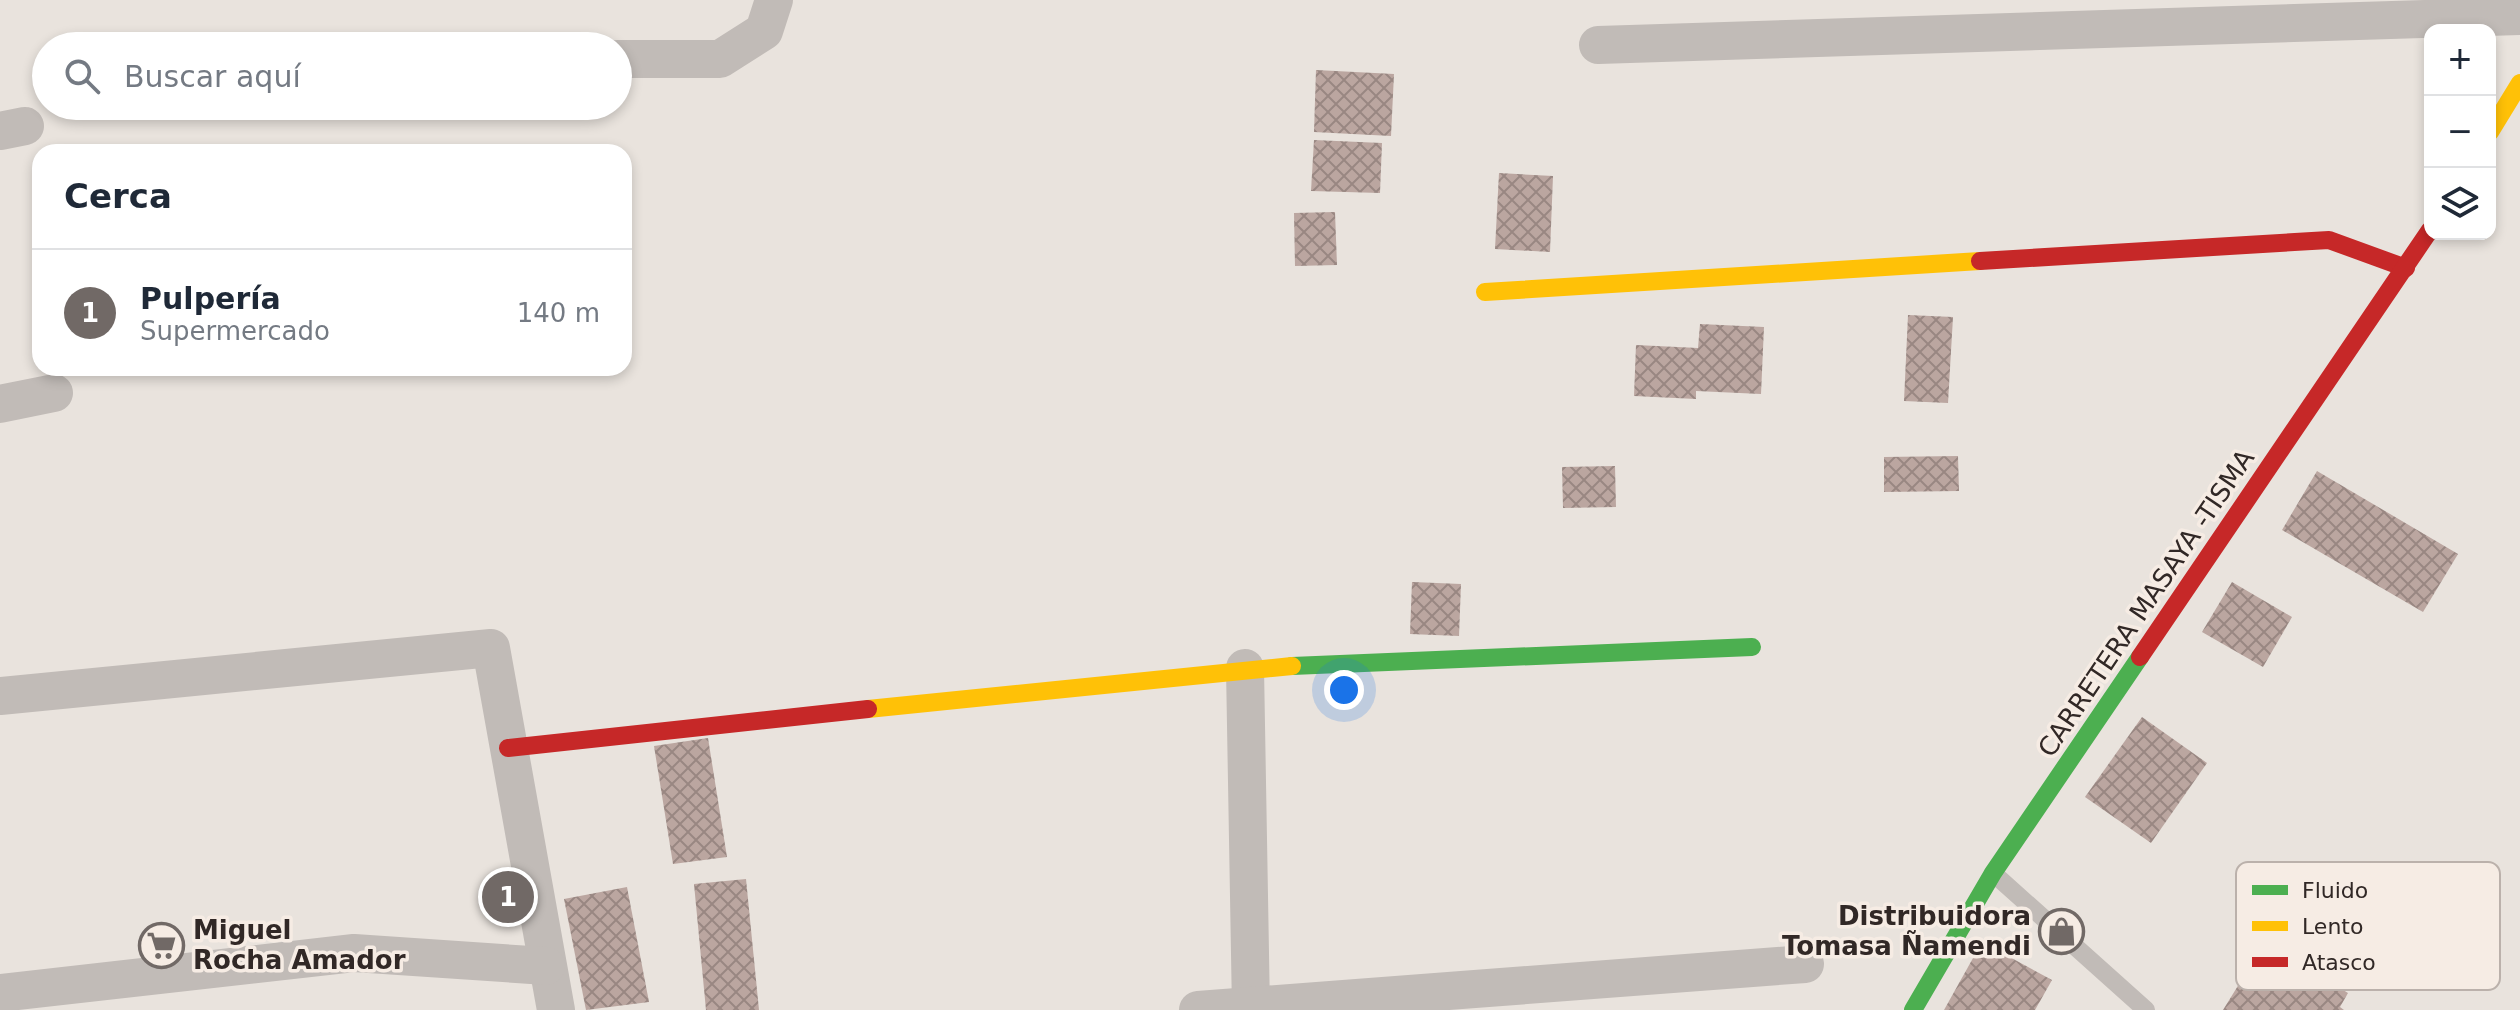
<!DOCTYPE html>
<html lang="es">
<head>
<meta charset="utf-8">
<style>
	body { margin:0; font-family:"DejaVu Sans",sans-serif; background:#f6f6f7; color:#1f2937 }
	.controls { position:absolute; right:24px; top:24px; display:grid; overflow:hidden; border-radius:16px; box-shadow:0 4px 12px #0003 }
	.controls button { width:72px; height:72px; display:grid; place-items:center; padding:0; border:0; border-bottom:2px solid #e0e1e3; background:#fff; color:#1f2937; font:40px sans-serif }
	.you { position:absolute; left:1344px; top:690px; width:28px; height:28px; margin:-20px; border:6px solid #fff; border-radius:50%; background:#1a73e8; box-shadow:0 0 0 12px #1a73e833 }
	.badge { display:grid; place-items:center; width:52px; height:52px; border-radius:50%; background:#716966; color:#fff; font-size:26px; font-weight:700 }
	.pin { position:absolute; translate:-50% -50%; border:4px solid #fff; box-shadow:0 2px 8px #0006 }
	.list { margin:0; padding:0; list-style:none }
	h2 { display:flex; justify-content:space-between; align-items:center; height:104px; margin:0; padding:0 32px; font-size:34px }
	h2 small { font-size:26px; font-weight:400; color:#747a83 }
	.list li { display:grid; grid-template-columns:52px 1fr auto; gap:24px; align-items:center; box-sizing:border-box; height:128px; padding:0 32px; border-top:2px solid #e0e1e3 }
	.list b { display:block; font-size:30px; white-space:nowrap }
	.list p { margin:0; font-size:26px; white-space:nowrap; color:#747a83 }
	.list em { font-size:26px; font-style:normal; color:#747a83 }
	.icon { flex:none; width:44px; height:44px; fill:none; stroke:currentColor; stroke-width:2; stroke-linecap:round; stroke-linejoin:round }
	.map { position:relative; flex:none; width:2520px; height:1010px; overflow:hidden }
	.search { position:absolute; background:#fff; box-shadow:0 4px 12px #0003; left:32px; top:32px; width:600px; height:88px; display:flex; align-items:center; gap:20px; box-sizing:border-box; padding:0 28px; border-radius:44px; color:#747a83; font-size:30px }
	.panel { position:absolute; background:#fff; box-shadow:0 4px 12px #0003; left:32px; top:144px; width:600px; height:232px; border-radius:24px }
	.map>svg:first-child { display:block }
	.building { fill:url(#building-cross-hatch) }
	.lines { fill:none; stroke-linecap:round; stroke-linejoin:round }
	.lane { stroke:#c1bbb7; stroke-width:18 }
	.street { stroke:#c1bbb7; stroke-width:38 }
	.fast { stroke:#4caf50; stroke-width:18 }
	.slow { stroke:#ffc107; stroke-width:18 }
	.jam { stroke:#c62828; stroke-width:18 }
	.labels { text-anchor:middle; stroke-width:7; stroke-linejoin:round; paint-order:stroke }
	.street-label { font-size:26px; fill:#312826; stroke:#f6ece4 }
	.poi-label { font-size:26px; font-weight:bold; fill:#312826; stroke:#f6ece4; text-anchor:end }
	.key { fill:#f6ece4; stroke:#bbb1ab; stroke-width:2 }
	.key-label { font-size:22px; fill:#312826 }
</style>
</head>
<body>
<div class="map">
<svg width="2520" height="1010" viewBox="0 0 2520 1010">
	<defs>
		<pattern id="building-cross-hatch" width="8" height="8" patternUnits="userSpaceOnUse" patternTransform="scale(2)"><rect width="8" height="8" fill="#bba6a0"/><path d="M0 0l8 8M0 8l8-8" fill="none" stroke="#998782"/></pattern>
	</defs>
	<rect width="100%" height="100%" fill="#e9e3dd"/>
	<!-- building -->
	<g class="building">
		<polygon points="1316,70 1394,74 1391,136 1314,132"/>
		<polygon points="1314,140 1382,143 1380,193 1311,191"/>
		<polygon points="1499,173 1553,176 1550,252 1495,249"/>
		<polygon points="1335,212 1337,265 1295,266 1294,213"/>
		<polygon points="1908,315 1953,317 1948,403 1904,401"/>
		<polygon points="1700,324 1764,327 1761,394 1696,391 1696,399 1634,396 1636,345 1698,348"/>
		<polygon points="1958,456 1959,491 1884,492 1884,457"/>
		<polygon points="1615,466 1616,507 1563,508 1562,467"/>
		<polygon points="2317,471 2458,554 2423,612 2282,530"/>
		<polygon points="1412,582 1461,584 1459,636 1410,634"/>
		<polygon points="2232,582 2292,617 2263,667 2202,632"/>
		<polygon points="2142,717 2207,763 2151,843 2085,797"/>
		<polygon points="708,738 727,857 673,864 654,746"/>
		<polygon points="746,879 759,1010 706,1010 694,884"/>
		<polygon points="627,887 649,1002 586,1010 564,899"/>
		<polygon points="1982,942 2052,980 2035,1010 1944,1010"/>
		<polygon points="2265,942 2348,993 2340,1007 2344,1010 2223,1010"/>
	</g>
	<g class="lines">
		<!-- lane -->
		<polyline class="lane" points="1993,873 2146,1010"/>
		<!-- street -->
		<g class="street">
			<polyline points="1598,45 2520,16"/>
			<polyline points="618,59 720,59 764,31 774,0"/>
			<polyline points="0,131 25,126"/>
			<polyline points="0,404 54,393"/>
			<polyline points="1245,668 1251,1010"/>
			<polyline points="0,696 491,648 556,1010"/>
			<polyline points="0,993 354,953 546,966"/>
			<polyline points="1198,1010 1805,964"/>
		</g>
		<!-- fast -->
		<g class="fast">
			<polyline points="1292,666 1752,647"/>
			<polyline points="1913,1010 1993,873 2140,657"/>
		</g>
		<!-- slow -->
		<g class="slow">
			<polyline points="2490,132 2520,83"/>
			<polyline points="1485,292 1980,261"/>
			<polyline points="868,709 1292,666"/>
		</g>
		<!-- jam -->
		<g class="jam">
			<polyline points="1980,261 2329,240 2406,268"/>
			<polyline points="2140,657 2430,230"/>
			<polyline points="508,748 868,709"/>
		</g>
	</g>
	<!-- icons -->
	<defs>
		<symbol id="shop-ring" viewBox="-11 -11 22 22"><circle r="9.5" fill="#f6ece4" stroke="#716966" stroke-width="1.5"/><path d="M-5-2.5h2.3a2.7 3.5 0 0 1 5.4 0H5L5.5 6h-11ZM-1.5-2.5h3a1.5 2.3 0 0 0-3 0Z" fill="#716966"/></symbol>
		<symbol id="supermarket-ring" viewBox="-11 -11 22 22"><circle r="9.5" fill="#f6ece4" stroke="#716966" stroke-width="1.5"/><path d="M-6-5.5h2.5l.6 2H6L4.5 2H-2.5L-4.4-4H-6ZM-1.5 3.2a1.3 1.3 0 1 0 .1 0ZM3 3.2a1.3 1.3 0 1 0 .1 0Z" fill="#716966"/></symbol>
	</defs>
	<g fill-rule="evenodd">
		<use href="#shop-ring" x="2036" y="906" width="51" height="51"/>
		<use href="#supermarket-ring" x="136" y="920" width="51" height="51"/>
	</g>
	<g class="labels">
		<!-- street labels -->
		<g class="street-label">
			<text transform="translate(2146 603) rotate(-56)" y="9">CARRETERA MASAYA -TISMA</text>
		</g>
		<!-- poi labels -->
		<g class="poi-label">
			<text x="2031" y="925">Distribuidora<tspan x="2031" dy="30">Tomasa Ñamendi</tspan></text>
			<text x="193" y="939" text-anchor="start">Miguel<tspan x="193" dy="30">Rocha Amador</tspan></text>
		</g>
	</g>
	<!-- legend -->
	<rect x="2236" y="862" width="264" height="128" rx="12" class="key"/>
	<rect x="2252" y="885" width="36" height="10" fill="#4caf50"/>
	<rect x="2252" y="921" width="36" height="10" fill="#ffc107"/>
	<rect x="2252" y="957" width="36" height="10" fill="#c62828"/>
	<g class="key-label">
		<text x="2302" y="898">Fluido</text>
		<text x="2302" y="934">Lento</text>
		<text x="2302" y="970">Atasco</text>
	</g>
</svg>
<div class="controls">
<button>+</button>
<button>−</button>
<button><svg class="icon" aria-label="layers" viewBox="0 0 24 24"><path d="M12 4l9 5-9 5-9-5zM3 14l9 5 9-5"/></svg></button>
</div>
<div class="you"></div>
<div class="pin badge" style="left:508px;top:897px">1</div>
<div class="search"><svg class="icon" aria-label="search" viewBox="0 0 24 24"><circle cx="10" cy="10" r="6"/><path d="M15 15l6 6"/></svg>Buscar aquí</div>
<section class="panel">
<h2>Cerca<small></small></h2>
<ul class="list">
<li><span class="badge">1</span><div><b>Pulpería</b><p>Supermercado</p></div><em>140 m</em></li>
</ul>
</section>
</div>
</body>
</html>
